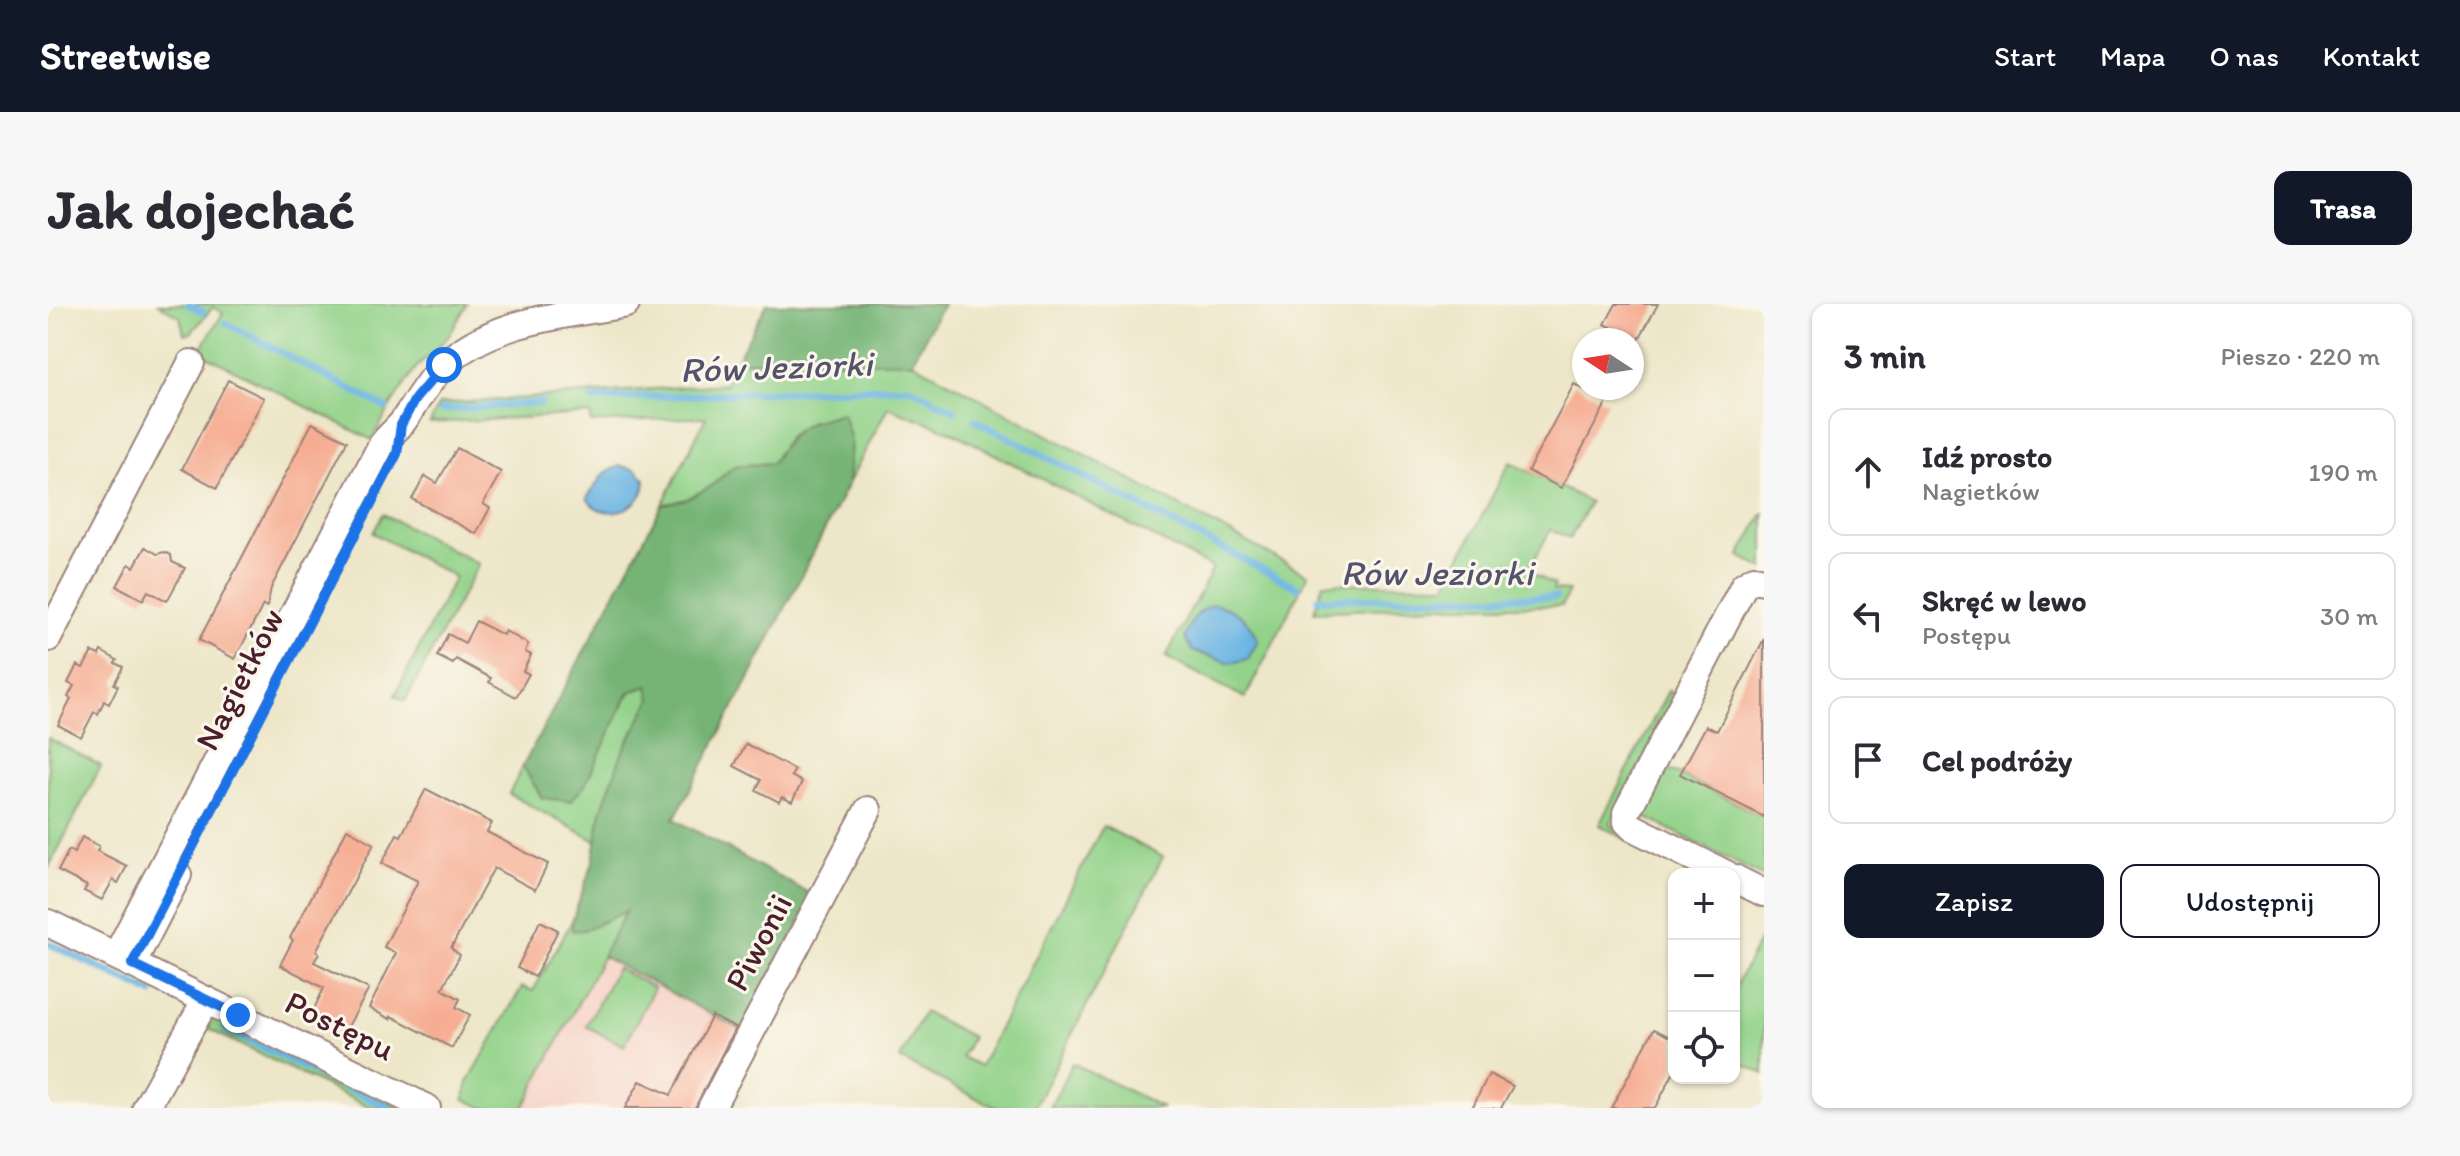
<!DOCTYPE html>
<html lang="pl">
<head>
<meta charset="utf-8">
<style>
	body { margin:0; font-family:Itim,sans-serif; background:#f7f7f7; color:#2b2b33 }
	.controls { position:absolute; right:24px; bottom:24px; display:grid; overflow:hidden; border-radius:16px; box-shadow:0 2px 6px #0004 }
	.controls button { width:72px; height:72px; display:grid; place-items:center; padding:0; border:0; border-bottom:2px solid #e1e1e2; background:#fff; color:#2b2b33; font:40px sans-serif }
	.compass { position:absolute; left:1524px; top:24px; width:72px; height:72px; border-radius:50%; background:#fff; box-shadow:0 2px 6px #0004; rotate:282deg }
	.stop { position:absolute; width:24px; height:24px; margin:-18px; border:6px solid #1a73e8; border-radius:50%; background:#fff }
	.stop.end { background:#1a73e8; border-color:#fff; box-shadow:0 2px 8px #0008 }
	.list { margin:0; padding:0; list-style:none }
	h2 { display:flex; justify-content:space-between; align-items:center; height:104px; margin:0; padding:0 32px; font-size:34px }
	h2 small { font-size:26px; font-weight:400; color:#7c7c81 }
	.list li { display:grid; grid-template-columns:52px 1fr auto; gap:24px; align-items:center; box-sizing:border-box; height:128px; margin:0 16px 16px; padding:0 16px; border:2px solid #e1e1e2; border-radius:16px }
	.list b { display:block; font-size:30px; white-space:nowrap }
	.list p { margin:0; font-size:26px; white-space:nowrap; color:#7c7c81 }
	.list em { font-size:26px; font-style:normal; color:#7c7c81 }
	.actions { display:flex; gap:16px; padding:24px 32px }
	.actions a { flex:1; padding:18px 0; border:2px solid #111827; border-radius:16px; text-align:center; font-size:28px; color:#111827 }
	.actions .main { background:#111827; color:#fff }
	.icon { flex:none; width:44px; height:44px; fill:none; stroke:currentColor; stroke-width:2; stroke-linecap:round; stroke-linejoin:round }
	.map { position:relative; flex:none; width:1716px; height:804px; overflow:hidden; border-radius:16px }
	header { display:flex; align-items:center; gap:48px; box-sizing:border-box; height:112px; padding:0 40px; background:#111827; color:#fff }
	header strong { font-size:38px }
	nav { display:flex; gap:44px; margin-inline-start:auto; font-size:28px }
	.intro { display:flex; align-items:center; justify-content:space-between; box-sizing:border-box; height:192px; padding:0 48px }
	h1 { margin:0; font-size:56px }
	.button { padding:20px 36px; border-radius:16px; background:#111827; color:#fff; font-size:28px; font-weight:700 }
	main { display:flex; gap:48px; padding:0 48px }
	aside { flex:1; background:#fff; border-radius:16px; box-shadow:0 2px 6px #0004 }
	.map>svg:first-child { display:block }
	.built { fill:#f6d1c5 }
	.green { fill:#92d289; stroke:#6e785a; stroke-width:2 }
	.forest { fill:#75b475; stroke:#606a50; stroke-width:2 }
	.water { fill:#69b4e2; stroke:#5a6a86; stroke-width:2 }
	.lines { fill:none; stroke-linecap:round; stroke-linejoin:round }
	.stream { stroke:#69b4e2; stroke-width:7 }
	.building { fill:#f6ad93 }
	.street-casing { stroke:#9c827a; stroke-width:30 }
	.street { stroke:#fff; stroke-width:26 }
	.route { stroke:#1a73e8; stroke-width:10 }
	.labels { text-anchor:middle; stroke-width:6; stroke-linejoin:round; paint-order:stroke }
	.street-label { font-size:34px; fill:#4a1f2b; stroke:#fbf7ec }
	.water-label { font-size:36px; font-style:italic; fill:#55536b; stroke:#fbf7ec }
</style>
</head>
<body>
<header>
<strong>Streetwise</strong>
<nav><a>Start</a><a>Mapa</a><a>O nas</a><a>Kontakt</a></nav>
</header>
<div class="intro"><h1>Jak dojechać</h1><a class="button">Trasa</a></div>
<main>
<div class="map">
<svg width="1716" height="804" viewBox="0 0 1716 804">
	<rect width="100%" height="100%" fill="#fbf7ec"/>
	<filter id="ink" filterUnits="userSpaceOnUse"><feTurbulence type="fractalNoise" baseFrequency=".0125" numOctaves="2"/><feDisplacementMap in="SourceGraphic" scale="16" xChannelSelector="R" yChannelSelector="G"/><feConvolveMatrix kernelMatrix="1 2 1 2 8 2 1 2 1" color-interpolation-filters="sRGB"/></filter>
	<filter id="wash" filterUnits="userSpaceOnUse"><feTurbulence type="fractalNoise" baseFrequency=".006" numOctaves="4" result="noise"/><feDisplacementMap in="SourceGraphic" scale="32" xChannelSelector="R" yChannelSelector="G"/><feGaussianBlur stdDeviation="1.8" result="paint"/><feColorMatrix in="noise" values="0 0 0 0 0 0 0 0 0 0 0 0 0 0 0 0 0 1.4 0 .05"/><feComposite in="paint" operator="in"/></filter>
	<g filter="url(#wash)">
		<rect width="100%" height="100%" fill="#ede6c8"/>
		<!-- built -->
		<polygon class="built" points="554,652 694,727 653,804 475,804"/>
		<!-- green -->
		<g class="green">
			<polygon points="110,0 419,0 401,32 368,64 343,101 324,136 151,48 175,9 165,3 143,29 136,30 132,13"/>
			<polygon points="688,57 864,58 1260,271 1197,394 1118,353 1165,264 902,127 840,103 800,180 803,137 763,117 741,132 724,159 686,162 662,183 639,195 614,201 658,113 543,119 542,110 382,119 391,100 677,80"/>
			<polygon points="1462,158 1542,198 1522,235 1503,225 1480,267 1507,281 1505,286 1521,287 1514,302 1386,302 1266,308 1275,279 1398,281"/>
			<polygon points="1716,208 1716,265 1692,252"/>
			<polygon points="335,210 431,260 357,397 347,391 407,273 325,229"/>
			<path d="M600,382L603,395C579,441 557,485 548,537L461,490L475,462L494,494L570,410L582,388Z"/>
			<polygon points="1620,387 1628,391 1562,520 1657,570 1646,570 1551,521"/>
			<polygon points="0,434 53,462 0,565"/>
			<polygon points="1612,461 1716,513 1716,573 1589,509"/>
			<polygon points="1055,522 1115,553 986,804 948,804 852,755 876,708 924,733 914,753 932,762"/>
			<polygon points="579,606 475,804 436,804 416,795 420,778 474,683 485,687 524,617 524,627"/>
			<polygon points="1716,628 1716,770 1686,755 1686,685"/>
			<polygon points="569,664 606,684 576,742 538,722"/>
			<polygon points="166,713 353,804 323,804 160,725"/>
			<polygon points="1024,759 1115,804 1002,804"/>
		</g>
		<!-- forest -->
		<g class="forest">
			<polygon points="719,0 895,0 864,58 688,57"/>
			<path d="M795,109L803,137L800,180L701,375L626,515L766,592L694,727L554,652L578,607L536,626L524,627V617L545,558L553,507L574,449L603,395L600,382L581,388L536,483L522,497L494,494L475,462L614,201L639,195L662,183L686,162L724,159C747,122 753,120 795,109Z"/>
		</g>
		<!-- water -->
		<g class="water">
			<path d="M571,162L587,165L597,175C599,205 554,221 539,194L556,169Z"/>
			<path d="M1166,300C1187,305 1203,315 1210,336L1200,355L1183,359L1144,347L1137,334C1141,318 1150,306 1166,300Z"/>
		</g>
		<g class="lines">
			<!-- stream -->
			<g class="stream">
				<polyline points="140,0 155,8"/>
				<polyline points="178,19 338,104"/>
				<polyline points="544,95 861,83 907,107"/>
				<polyline points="393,106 493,99"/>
				<polyline points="927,116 1250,284"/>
				<polyline points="1270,295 1508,293"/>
				<polyline points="0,639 104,689"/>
				<polyline points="177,725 341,804"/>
			</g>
		</g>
		<g id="blocks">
			<!-- building -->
			<g class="building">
				<polygon points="1568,0 1610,0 1590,37 1557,20"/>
				<polygon points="180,76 216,94 169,184 134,165"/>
				<polygon points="1526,80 1559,98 1513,184 1480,167"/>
				<polygon points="264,119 299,137 223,284 219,303 215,301 187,355 151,336"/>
				<polygon points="409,144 453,168 435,200 442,204 428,230 364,195 377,172 389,179"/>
				<polygon points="97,243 109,250 116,248 123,251 124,258 137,264 119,297 100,287 95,296 69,282 81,260 86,263"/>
				<polygon points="428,317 455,331 457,327 480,340 477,348 483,351 475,367 481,370 468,393 441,378 443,374 408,355 405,360 389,352 400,330 417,339"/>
				<polygon points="1716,335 1716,513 1632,470 1658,422 1669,427"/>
				<polygon points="53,347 69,356 67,359 75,363 66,380 70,382 61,400 56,397 50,410 46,408 33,433 10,421 23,395 20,393 26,382 20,379 29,361 35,364 44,348 51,351"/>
				<polygon points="698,440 747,466 743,472 754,478 744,498 734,493 731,498 708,486 713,476 686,462"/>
				<polygon points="378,485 444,519 439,528 500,560 487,586 446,564 403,644 412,651 394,685 412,695 408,703 422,711 404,744 343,712 342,715 321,704 348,649 336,643 370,577 334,559 349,530 353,532"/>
				<polygon points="299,525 326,540 268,647 271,649 266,658 321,685 298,726 264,709 276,684 232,661 245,636 242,634"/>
				<polygon points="34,533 51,542 49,547 79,562 70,579 65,576 54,596 36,587 39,582 10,567 21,546 26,549"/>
				<polygon points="492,617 510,626 487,673 469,664"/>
				<polygon points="664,712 687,724 647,804 577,804 592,777 623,791"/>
				<polygon points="1606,725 1626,735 1626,768 1607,804 1563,804"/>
				<polygon points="1441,770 1465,782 1453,804 1424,804"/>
			</g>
		</g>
	</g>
	<g filter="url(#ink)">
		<use href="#blocks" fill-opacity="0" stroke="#9c827a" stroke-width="2"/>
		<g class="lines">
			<defs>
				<g id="street">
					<polyline points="0,334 143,59"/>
					<polyline points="1678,570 1584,523 1579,518 1578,509 1696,281 1706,275 1716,277"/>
					<polyline points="1686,574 1716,589"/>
					<polyline points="0,619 379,804"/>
					<path d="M68,652L333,142C339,133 347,127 354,119C367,100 377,81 393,64C440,16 515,12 578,0"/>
					<polyline points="84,660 130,571"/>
					<polyline points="98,804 158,696"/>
					<polyline points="663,804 820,506"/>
				</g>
			</defs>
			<!-- street casing -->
			<use href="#street" class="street-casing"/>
			<!-- street -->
			<use href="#street" class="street"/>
		</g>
	</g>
	<g class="lines" filter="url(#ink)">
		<!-- route -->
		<polyline class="route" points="190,711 84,660 349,150 353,121 367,95 396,61"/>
	</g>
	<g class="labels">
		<!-- street labels -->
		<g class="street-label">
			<text transform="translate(191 375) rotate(-63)" y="12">Nagietków</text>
			<text transform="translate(710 638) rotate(-62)" y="12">Piwonii</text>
			<text transform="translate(292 721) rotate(26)" y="12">Postępu</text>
		</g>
		<!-- water labels -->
		<g class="water-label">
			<text transform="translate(728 62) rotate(-2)" y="13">Rów Jeziorki</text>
			<text x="1389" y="281">Rów Jeziorki</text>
		</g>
	</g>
</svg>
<div class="controls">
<button>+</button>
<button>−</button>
<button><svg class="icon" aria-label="locate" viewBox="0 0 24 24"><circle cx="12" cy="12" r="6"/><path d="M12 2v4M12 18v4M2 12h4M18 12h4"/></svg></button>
</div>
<svg class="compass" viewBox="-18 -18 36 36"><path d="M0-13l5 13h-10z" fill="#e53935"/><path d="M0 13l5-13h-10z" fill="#7c7c81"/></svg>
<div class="stop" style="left:396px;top:61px"></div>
<div class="stop end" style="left:190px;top:711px"></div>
</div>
<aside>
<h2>3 min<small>Pieszo · 220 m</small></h2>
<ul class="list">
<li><svg class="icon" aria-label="ahead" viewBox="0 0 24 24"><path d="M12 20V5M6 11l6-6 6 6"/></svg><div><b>Idź prosto</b><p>Nagietków</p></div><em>190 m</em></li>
<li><svg class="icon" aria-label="left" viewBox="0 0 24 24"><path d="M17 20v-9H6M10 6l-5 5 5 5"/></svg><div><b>Skręć w lewo</b><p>Postępu</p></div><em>30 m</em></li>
<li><svg class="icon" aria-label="arrive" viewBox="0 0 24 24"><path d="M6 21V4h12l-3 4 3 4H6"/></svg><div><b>Cel podróży</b></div></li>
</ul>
<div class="actions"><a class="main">Zapisz</a><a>Udostępnij</a></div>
</aside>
</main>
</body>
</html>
